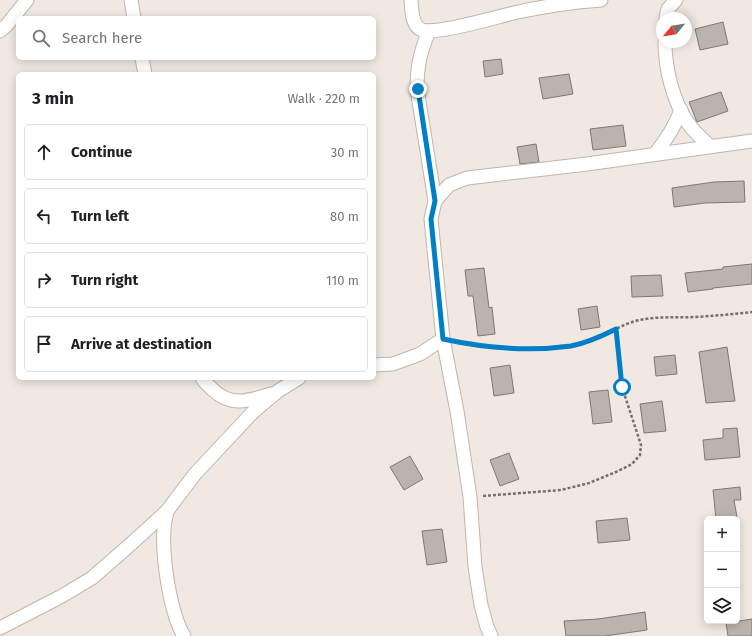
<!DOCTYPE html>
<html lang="en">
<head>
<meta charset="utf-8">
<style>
	body { margin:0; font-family:"Fira Sans",sans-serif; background:#f6f6f6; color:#202124 }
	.controls { position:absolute; right:12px; bottom:12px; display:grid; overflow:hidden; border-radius:6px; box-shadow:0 2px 10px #0003 }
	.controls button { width:36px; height:36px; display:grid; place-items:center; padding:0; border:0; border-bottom:1px solid #e0e0e0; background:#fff; color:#202124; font:20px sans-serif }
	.compass { position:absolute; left:656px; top:12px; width:36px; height:36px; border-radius:50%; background:#fff; box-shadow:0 2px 10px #0003; rotate:240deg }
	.stop { position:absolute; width:12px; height:12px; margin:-9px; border:3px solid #007fc7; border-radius:50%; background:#fff }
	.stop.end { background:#007fc7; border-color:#fff; box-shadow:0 1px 4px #0008 }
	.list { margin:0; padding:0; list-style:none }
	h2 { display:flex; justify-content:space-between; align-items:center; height:52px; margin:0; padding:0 16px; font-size:17px }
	h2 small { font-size:13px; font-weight:400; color:#757577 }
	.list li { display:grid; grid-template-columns:26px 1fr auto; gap:12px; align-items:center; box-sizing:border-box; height:56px; margin:0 8px 8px; padding:0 8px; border:1px solid #e0e0e0; border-radius:6px }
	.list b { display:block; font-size:15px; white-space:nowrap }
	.list em { font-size:13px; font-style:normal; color:#757577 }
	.icon { flex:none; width:22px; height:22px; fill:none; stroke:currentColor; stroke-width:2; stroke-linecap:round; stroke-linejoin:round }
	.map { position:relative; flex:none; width:752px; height:636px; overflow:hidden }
	.search { position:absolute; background:#fff; box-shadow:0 2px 10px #0003; left:16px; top:16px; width:360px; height:44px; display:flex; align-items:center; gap:10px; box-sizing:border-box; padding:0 14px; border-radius:6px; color:#757577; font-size:15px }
	.panel { position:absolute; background:#fff; box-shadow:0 2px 10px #0003; left:16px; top:72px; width:360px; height:308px; border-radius:6px }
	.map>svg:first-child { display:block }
	.building { fill:#bbb3ad; stroke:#807973 }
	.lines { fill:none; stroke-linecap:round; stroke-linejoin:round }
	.minor-casing { stroke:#beb6af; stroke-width:15 }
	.path { stroke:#76706c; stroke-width:2.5; stroke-dasharray:3 2; stroke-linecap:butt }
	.minor { stroke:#fff; stroke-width:13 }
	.route { stroke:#007fc7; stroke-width:5 }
</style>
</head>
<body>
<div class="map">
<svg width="752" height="636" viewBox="0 0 752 636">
	<rect width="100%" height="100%" fill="#f0e8e1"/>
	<!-- building -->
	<g class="building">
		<polygon points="723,22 728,44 700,50 695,29"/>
		<polygon points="501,59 503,74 485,77 483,61"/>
		<polygon points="569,74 573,94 543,99 539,78"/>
		<polygon points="721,92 728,111 697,122 689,102"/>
		<polygon points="623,125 626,146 593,150 590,129"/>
		<polygon points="536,144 539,162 520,164 517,147"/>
		<polygon points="744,181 745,202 705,203 674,207 672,188 714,182"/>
		<polygon points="752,264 752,284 713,288 713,289 688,292 685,273 723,269 723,267"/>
		<polygon points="484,268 489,308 492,307 495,334 478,336 473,296 468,296 465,270"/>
		<polygon points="661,275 663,296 632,297 631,276"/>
		<polygon points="597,306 600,327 581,330 578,309"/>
		<polygon points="727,347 735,401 706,403 699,352"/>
		<polygon points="675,355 677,374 656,376 654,357"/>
		<polygon points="510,365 514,393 494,396 490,368"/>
		<polygon points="608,390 612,422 593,424 589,392"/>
		<polygon points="662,401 666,431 644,433 640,404"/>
		<polygon points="737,428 740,457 705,460 703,440 723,438 723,429"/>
		<polygon points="509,453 519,479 500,486 490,460"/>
		<polygon points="410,456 423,479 404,490 390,467"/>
		<polygon points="740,487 741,500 734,500 737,517 716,519 713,490"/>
		<polygon points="627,518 630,540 598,543 596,521"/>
		<polygon points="442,529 447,562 427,565 422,531"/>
		<polygon points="645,612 647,630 605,636 566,636 564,621 598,619"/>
		<polygon points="752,619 752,636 728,636 726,623"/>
	</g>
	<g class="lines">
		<defs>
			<g id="minor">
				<polyline points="131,0 134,18"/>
				<path d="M411,0C412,9 411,26 422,30C438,35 499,16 518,12C546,6 573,2 601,0"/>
				<polyline points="666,18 668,9 676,0"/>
				<polyline points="0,31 6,26 27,0"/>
				<path d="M429,31C420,53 417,66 417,89L435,201"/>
				<path d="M665,42C665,69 673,101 688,123C694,132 702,139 710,146"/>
				<polyline points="142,58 145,74"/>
				<path d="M655,154C666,140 675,127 681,110"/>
				<polyline points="374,365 393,364 420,354 443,339"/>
				<path d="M202,378C205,383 209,386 213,390C231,407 249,401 271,394"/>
				<path d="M167,511C166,517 164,523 164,530C162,557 170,613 184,636"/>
				<polyline points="0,628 62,596 92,578 132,543 167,511 195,474 253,412 278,391 299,378"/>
				<polyline points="491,636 487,627 481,605 475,567 470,497 457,411 443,339 431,219 435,201 449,185 467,178 587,164 752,141"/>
			</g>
		</defs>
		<!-- minor casing -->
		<use href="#minor" class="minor-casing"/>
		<!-- path -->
		<g class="path">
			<path d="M456,342C496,351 556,353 595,339C610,333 624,323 640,320C658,316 676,318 694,317C714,316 733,314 752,312"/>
			<polyline points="483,496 561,490 589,483 616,472 632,464 640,455 641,445 622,387 617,329"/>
		</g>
		<!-- minor -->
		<use href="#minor" class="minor"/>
	</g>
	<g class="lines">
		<!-- route -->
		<path class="route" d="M418,89L435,201L431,219L443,339C485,348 528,352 571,346C587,343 602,336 616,329L622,387"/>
	</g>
</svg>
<div class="controls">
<button>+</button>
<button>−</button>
<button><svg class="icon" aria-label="layers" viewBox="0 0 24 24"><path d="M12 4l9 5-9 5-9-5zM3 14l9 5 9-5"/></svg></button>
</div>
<svg class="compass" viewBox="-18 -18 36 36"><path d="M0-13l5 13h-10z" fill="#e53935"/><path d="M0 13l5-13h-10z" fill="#757577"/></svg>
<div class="stop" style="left:622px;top:387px"></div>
<div class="stop end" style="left:418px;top:89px"></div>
<div class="search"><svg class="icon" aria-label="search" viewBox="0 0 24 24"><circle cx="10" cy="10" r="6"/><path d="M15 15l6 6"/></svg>Search here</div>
<section class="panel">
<h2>3 min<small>Walk · 220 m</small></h2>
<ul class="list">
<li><svg class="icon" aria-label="ahead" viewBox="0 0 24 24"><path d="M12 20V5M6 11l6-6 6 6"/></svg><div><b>Continue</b></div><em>30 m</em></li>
<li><svg class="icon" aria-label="left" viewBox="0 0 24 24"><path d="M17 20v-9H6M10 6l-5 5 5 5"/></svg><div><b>Turn left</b></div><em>80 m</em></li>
<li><svg class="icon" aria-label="right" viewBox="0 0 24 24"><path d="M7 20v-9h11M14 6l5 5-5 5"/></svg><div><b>Turn right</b></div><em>110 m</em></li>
<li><svg class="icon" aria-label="arrive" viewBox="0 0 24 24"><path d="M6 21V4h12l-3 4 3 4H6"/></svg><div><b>Arrive at destination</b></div></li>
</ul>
</section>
</div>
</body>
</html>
